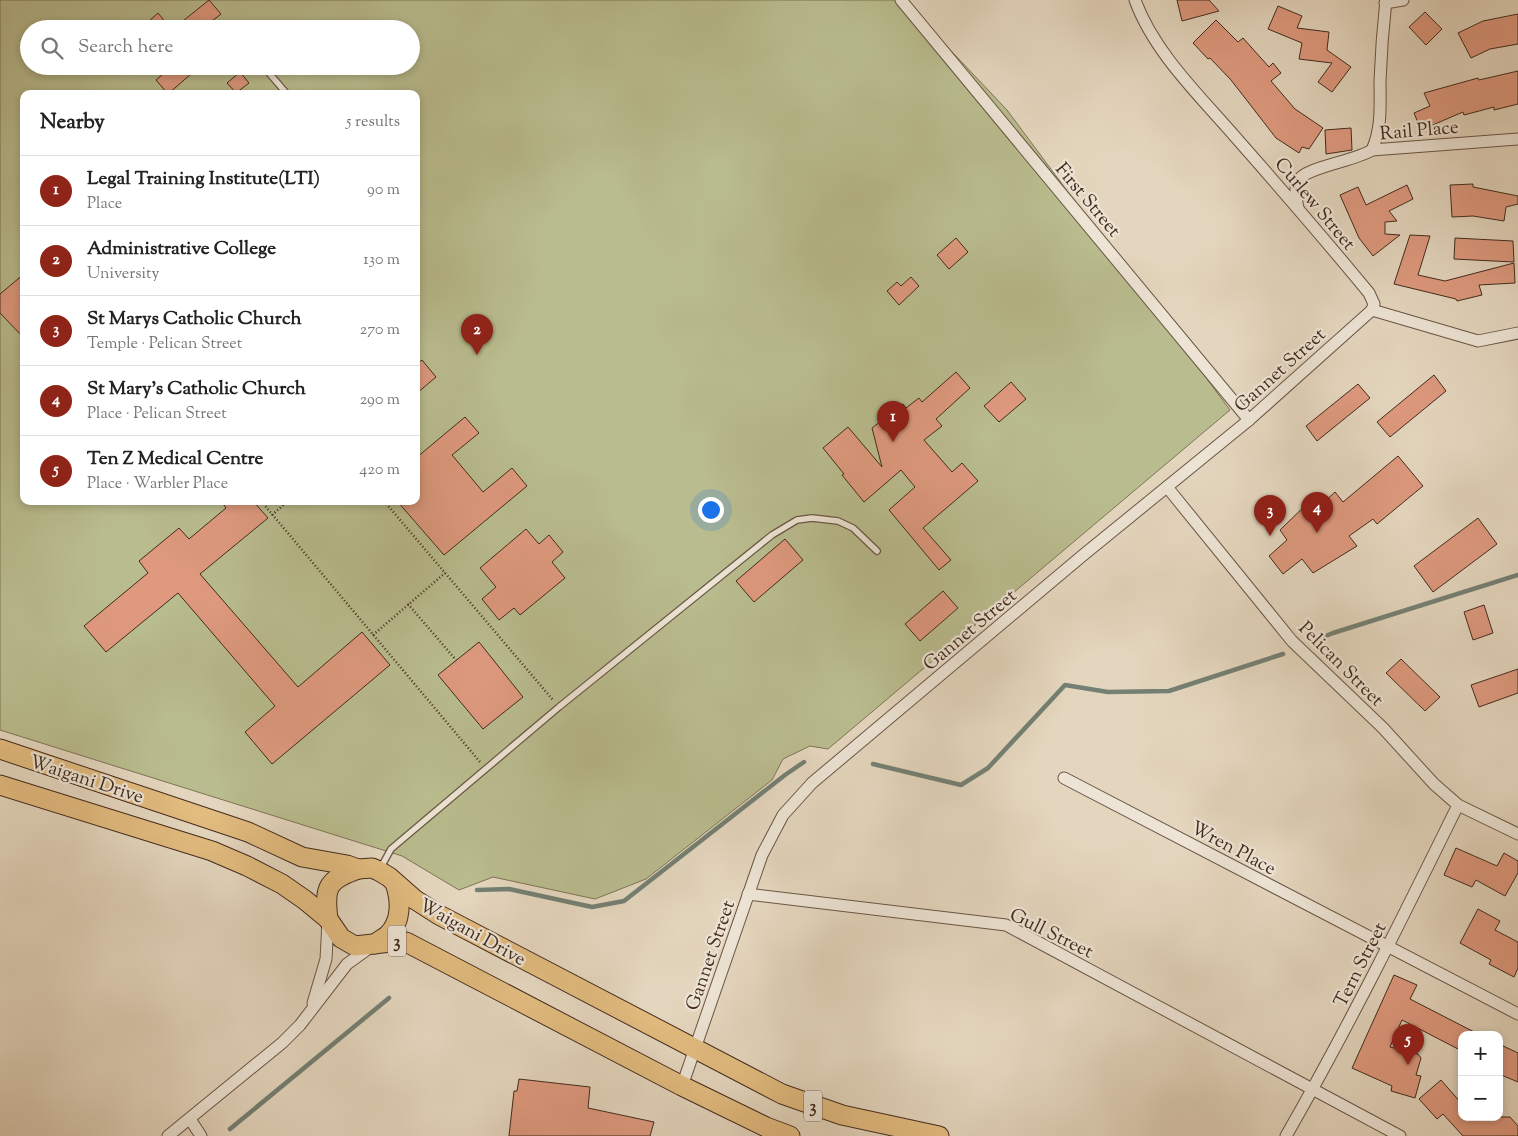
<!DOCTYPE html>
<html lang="en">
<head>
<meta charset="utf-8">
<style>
	body { margin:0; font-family:"Sorts Mill Goudy",serif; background:#f6f6f6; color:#222 }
	.controls { position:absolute; right:15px; bottom:15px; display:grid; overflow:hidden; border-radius:10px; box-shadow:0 2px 8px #0003 }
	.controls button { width:45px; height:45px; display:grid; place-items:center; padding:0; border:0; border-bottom:1px solid #e0e0e0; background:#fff; color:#222; font:25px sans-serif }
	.you { position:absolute; left:710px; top:509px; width:18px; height:18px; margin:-12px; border:4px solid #fff; border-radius:50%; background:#1a73e8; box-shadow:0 0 0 8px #1a73e833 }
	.badge { display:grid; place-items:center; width:32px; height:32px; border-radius:50%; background:#8f2418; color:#fff; font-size:16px; font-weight:700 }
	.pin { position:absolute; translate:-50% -41px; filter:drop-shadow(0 1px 2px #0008) }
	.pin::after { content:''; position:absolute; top:26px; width:18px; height:15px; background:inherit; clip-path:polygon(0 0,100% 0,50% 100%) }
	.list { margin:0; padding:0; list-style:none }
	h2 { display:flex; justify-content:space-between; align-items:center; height:65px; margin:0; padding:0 20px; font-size:21px }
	h2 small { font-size:16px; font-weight:400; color:#767676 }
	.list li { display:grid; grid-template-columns:32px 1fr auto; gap:15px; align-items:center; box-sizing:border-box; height:70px; padding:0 20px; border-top:1px solid #e0e0e0 }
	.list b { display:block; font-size:19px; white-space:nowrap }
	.list p { margin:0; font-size:16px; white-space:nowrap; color:#767676 }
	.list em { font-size:16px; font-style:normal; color:#767676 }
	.icon { flex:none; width:28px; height:28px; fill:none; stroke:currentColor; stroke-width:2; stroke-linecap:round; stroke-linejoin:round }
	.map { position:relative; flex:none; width:1518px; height:1136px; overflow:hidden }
	.search { position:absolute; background:#fff; box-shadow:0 2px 8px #0003; left:20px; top:20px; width:400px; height:55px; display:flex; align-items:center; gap:12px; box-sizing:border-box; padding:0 18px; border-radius:28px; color:#767676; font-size:19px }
	.panel { position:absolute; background:#fff; box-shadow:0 2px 8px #0003; left:20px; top:90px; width:400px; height:415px; border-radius:10px }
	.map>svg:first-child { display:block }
	.green { fill:#b9bc8e; stroke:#7e7456; fill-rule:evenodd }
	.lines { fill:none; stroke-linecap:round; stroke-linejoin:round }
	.stream { stroke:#748073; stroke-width:4.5 }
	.building { fill:#de997e; stroke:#422b1d }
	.service-casing { stroke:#6a5645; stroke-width:8 }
	.minor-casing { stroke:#6a5645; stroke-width:13 }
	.trunk-casing { stroke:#422b1d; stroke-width:21 }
	.path { stroke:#422b1d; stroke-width:2.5; stroke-dasharray:1 2.5; stroke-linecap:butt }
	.service { stroke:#ede4d5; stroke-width:5.5 }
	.minor { stroke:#ede4d5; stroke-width:11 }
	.trunk { stroke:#e2bb7f; stroke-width:19 }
	.labels { text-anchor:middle; stroke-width:4.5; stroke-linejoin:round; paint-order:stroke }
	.shield { fill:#ede4d5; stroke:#756254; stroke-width:1 }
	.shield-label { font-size:18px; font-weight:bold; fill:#422b1d }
	.street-label { font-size:19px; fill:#422b1d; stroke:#ede4d5 }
</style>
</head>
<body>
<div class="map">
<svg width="1518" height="1136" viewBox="0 0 1518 1136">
	<rect width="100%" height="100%" fill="#e4d6be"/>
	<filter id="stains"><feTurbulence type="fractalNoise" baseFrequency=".004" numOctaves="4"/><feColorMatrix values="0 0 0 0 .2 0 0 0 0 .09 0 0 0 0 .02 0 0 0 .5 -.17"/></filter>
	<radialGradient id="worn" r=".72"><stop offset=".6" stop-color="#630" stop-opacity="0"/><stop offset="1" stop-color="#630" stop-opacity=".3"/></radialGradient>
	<!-- green -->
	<path class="green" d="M0,0H903L1007,110L1230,410L828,749L810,746L783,759L772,780L646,879L595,899L493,877L459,890L402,856L0,730ZM29,29H411V66H29ZM24,94H416V501H24Z"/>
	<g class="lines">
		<!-- stream -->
		<g class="stream">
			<polyline points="1316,640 1333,633 1518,575"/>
			<polyline points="873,764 961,785 988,768 1065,685 1108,692 1169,691 1283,654"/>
			<polyline points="477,890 509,889 592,907 624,901 785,775 804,762"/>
			<polyline points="230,1129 389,998"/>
		</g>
	</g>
	<!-- building -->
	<g class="building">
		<polygon points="209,0 221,14 202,29 173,29"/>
		<polygon points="1177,0 1209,0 1219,11 1182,21"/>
		<polygon points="1278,6 1302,16 1297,28 1329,32 1327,50 1351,67 1332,92 1318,82 1332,63 1299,59 1302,43 1268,29"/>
		<polygon points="1425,12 1442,29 1426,45 1409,27"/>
		<polygon points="158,13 171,29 155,29 148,22"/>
		<polygon points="1518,14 1518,44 1490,49 1471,58 1458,33 1483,21"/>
		<polygon points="1216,20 1238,42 1243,38 1269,67 1273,63 1281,73 1271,81 1295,109 1323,128 1309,149 1302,147 1299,153 1276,138 1231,80 1210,58 1208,59 1193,43"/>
		<polygon points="172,66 185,66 191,74 168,94 156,80"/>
		<polygon points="1518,71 1518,104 1494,110 1494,107 1464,115 1463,112 1421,130 1414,113 1430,106 1424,93 1478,78 1479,80"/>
		<polygon points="240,72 249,83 236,93 227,83"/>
		<polygon points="1351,128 1352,150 1326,154 1325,130"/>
		<polygon points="1473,184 1473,187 1518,196 1518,204 1506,207 1504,221 1473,216 1452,217 1450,185"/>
		<polygon points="1407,185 1413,199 1389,211 1397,221 1385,222 1385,234 1400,235 1373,256 1359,238 1340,195 1358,187 1366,205"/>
		<polygon points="1410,235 1430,236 1418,275 1445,281 1514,263 1515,283 1479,285 1482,295 1457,301 1456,299 1394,284"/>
		<polygon points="956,238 968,252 949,269 937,255"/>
		<polygon points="1455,238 1513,241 1514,262 1454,259"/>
		<polygon points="24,274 24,338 0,313 0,294"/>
		<polygon points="911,277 919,286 899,305 887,291 897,282 901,286"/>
		<polygon points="422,360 436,377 416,394 416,365"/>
		<polygon points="956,372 970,388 936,419 942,426 924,440 952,472 962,463 978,481 923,528 951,560 939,570 889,510 915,487 901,470 864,502 842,475 844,474 823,448 848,427 882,467 872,428 903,404 906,408 919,398 922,402"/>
		<polygon points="1434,375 1446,391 1390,437 1377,422"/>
		<polygon points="1011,382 1026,399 999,422 984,406"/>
		<polygon points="1358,384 1370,398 1317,441 1306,426"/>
		<polygon points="465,417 479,433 452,455 483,492 512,468 527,486 444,555 397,501 416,501 416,458"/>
		<polygon points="1398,456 1423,486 1377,524 1373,519 1349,536 1357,546 1313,573 1302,559 1283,574 1269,556 1287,540 1280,530 1316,495 1323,503 1335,492 1343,502"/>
		<polygon points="221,501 253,501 268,518 200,574 298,687 362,632 390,665 272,764 245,732 275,706 178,593 106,652 84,626 148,573 139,561 179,528 189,539 226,508"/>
		<polygon points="1478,518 1497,544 1433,592 1414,566"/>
		<polygon points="526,529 539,544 549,535 563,552 552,562 565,578 520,615 514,608 499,620 482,599 496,587 480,568"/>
		<polygon points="785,539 803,560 754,602 736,581"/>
		<polygon points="943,591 958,608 920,641 905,624"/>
		<polygon points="1484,605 1493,633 1473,640 1464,612"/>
		<polygon points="479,642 523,697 483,729 438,675"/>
		<polygon points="1401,659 1440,697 1425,711 1386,673"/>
		<polygon points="1518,669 1518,693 1479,707 1471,685"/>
		<polygon points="1456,848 1497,866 1504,853 1518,861 1518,873 1505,896 1476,880 1472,887 1444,875"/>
		<polygon points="1478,909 1500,921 1495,930 1518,942 1518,968 1514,977 1489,964 1491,960 1460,943"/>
		<polygon points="1394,975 1417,985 1410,999 1480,1035 1462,1035 1462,1051 1402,1020 1390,1047 1418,1054 1421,1058 1416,1075 1421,1076 1415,1098 1391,1091 1392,1086 1352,1068"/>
		<polygon points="1499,1044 1518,1053 1518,1082 1499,1074"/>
		<polygon points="519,1079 590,1087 588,1108 654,1122 650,1136 509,1136 514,1091 517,1091"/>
		<polygon points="1441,1080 1462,1104 1462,1117 1510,1117 1518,1126 1518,1136 1463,1136 1443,1114 1437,1119 1419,1099"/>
	</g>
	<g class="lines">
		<defs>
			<g id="service">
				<polyline points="263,66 287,94"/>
				<polyline points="380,869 391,849 559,707 772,535 797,520 812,518 838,521 853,528 877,551"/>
			</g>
			<g id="minor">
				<polyline points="901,0 1249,420"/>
				<path d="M1135,0C1154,53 1202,98 1238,140C1282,190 1326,241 1369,293L1374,304L1372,310"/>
				<polyline points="1385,3 1403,0"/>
				<path d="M1372,150C1382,128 1380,105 1380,81C1381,54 1383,27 1386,0"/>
				<path d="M1298,208C1296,198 1294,190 1298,181C1304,167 1356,161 1372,150L1518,139"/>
				<polyline points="1372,310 1478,341 1518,333"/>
				<polyline points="1167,487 1292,641 1383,728 1434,784 1458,805 1518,834"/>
				<polyline points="1064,778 1518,1014"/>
				<polyline points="748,894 1006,925 1400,1136"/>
				<polyline points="313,1003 326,959 328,921"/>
				<polyline points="682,1086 762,855 783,815 812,783 1082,556 1249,420 1372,310"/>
				<polyline points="190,1119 201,1136"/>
				<polyline points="168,1136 282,1043 300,1025 347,964 372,946"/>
				<path d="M1286,1136C1348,1028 1403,917 1458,805"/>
			</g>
			<g id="trunk">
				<polyline points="0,749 248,832 302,857 347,865 358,869 372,868 379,871 389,877 414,899 439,915 782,1094 842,1115 939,1136"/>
				<polyline points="0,785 212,851 247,866 282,884 305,900 328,919 341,938 355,946 400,941 406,942 682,1086 766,1127 790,1136"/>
				<path d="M328,919C324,887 327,880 358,869"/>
				<path d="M375,944C379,941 384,938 388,935C402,921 401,900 395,883"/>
			</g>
		</defs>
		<!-- service casing -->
		<use href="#service" class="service-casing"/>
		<!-- minor casing -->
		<use href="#minor" class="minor-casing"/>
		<!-- trunk casing -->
		<use href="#trunk" class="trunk-casing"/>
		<!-- path -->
		<g class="path">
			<polyline points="261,501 480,762"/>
			<polyline points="384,501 553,700"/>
			<polyline points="272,515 288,501"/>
			<polyline points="408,604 456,660"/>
			<polyline points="373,635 445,573"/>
		</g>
		<!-- service -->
		<use href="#service" class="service"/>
		<!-- minor -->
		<use href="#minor" class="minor"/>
		<!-- trunk -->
		<use href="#trunk" class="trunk"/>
	</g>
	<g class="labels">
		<!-- shield labels -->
		<g class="shield">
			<rect x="388" y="925.5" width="18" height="31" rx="4"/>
			<rect x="804" y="1090.5" width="18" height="31" rx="4"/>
		</g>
		<g class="shield-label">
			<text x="397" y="947">3</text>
			<text x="813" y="1112">3</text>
		</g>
		<!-- street labels -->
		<g class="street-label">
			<text transform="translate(1419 129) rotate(-5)" y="7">Rail Place</text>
			<text transform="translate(1089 199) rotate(50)" y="7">First Street</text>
			<text transform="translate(1316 203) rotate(50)" y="7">Curlew Street</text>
			<text transform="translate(1279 369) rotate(-42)" y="7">Gannet Street</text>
			<text transform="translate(969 629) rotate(-40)" y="7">Gannet Street</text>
			<text transform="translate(1342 663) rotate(45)" y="7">Pelican Street</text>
			<text transform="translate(87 778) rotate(18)" y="7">Waigani Drive</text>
			<text transform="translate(1234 847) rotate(28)" y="7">Wren Place</text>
			<text transform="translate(473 931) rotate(29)" y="7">Waigani Drive</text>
			<text transform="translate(1052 932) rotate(26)" y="7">Gull Street</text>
			<text transform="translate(709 955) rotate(-71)" y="7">Gannet Street</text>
			<text transform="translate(1359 964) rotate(-63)" y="7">Tern Street</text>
		</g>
	</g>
	<rect width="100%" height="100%" filter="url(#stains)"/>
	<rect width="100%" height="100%" fill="url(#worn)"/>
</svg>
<div class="controls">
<button>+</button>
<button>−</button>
</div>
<div class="you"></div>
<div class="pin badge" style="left:893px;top:442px">1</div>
<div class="pin badge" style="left:477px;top:355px">2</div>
<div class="pin badge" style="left:1270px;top:536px">3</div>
<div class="pin badge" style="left:1317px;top:533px">4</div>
<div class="pin badge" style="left:1408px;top:1065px">5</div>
<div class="search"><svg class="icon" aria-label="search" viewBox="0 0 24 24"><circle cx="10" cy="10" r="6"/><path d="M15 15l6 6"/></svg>Search here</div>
<section class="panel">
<h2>Nearby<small>5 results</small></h2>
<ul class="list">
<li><span class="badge">1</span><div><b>Legal Training Institute(LTI)</b><p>Place</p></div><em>90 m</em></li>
<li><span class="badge">2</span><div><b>Administrative College</b><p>University</p></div><em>130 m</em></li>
<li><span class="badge">3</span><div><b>St Marys Catholic Church</b><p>Temple · Pelican Street</p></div><em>270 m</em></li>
<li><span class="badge">4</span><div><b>St Mary's Catholic Church</b><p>Place · Pelican Street</p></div><em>290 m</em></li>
<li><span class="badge">5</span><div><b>Ten Z Medical Centre</b><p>Place · Warbler Place</p></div><em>420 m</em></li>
</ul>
</section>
</div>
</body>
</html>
